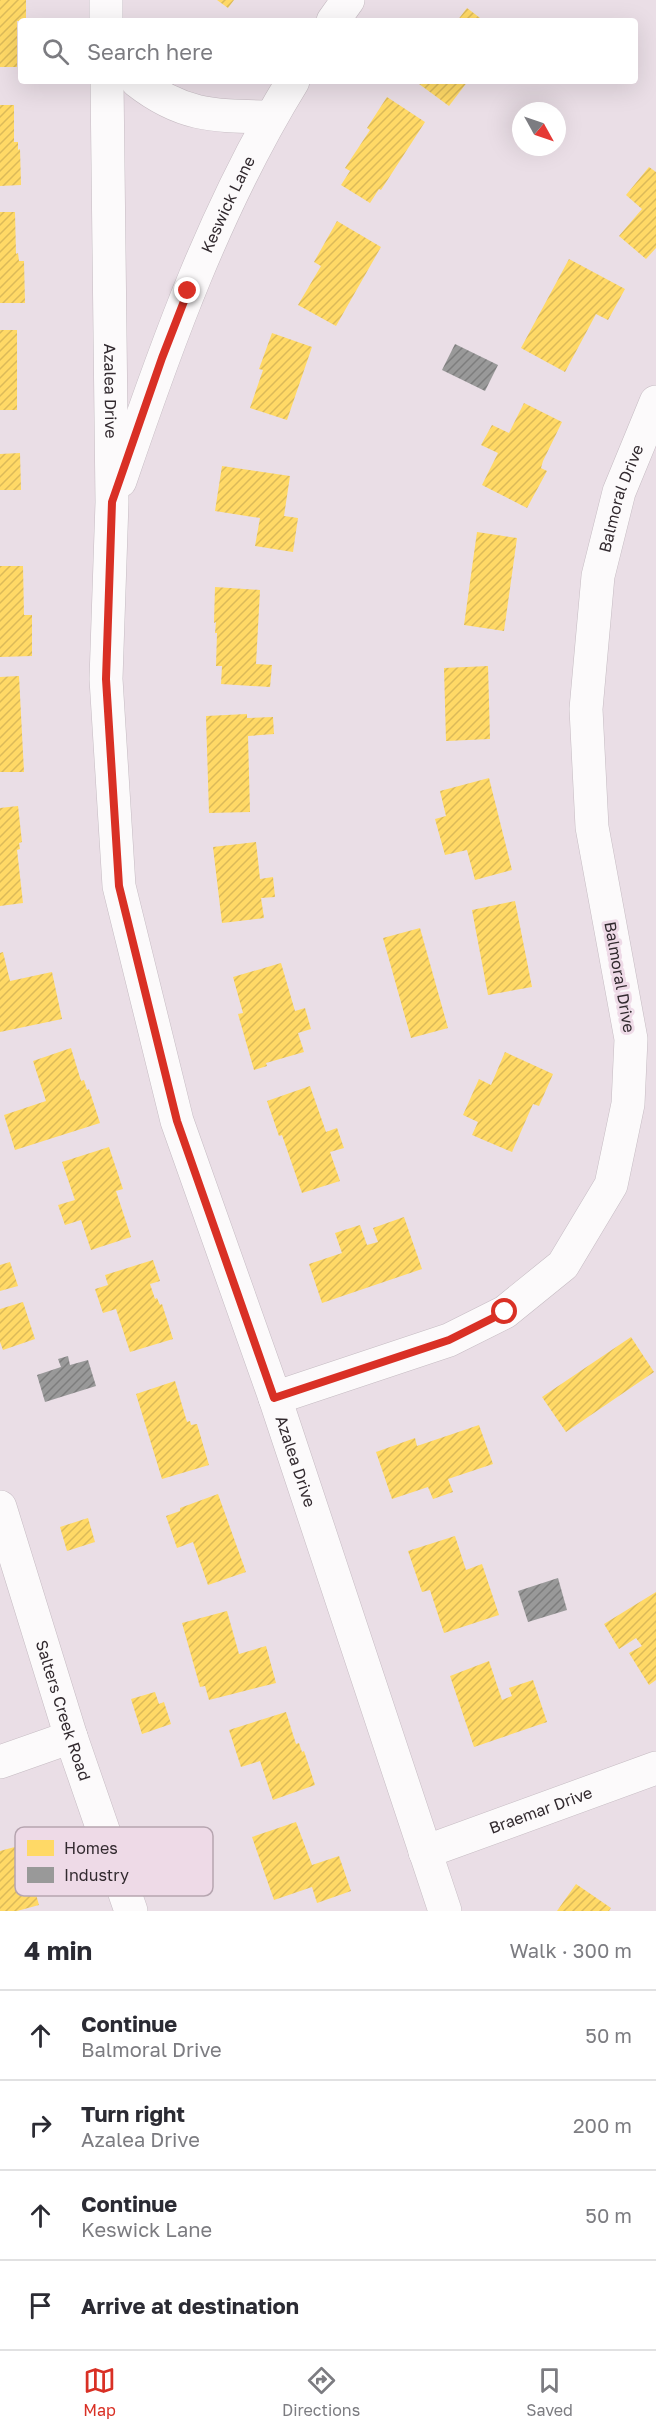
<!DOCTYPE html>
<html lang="en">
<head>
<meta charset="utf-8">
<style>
	body { margin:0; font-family:"Golos Text",sans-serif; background:#f7f7f7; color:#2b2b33 }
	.compass { position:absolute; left:512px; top:102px; width:54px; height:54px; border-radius:50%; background:#fff; box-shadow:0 6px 24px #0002; rotate:130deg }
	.stop { position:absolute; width:18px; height:18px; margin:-14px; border:4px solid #d93025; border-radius:50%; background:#fff }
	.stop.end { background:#d93025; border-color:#fff; box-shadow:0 2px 6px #0008 }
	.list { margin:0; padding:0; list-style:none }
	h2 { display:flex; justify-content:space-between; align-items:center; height:78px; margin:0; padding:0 24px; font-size:26px }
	h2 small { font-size:20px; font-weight:400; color:#7c7c81 }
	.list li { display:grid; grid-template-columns:39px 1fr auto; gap:18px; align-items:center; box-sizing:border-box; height:90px; padding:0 24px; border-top:2px solid #e1e1e2 }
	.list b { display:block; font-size:22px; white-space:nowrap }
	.list p { margin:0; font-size:20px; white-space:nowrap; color:#7c7c81 }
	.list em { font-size:20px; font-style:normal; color:#7c7c81 }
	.icon { flex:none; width:33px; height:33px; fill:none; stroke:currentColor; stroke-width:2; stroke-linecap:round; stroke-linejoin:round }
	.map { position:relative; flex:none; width:656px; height:1911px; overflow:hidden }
	.search { position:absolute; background:#fff; box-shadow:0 6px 24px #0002; left:18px; right:18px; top:18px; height:66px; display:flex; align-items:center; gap:15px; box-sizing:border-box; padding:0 21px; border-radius:6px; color:#7c7c81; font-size:22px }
	.sheet { height:438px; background:#fff }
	nav { display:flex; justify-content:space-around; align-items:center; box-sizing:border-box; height:84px; border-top:2px solid #e1e1e2; background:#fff; font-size:16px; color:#7c7c81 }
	nav a { display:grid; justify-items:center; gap:3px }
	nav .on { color:#d93025 }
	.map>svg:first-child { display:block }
	.homes { fill:url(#homes-hatch) }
	.industry { fill:url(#industry-hatch) }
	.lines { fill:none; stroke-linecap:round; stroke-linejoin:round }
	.minor-casing { stroke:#c5bbc2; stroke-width:34 }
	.minor { stroke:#fcfafb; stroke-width:33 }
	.route { stroke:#d93025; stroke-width:8 }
	.labels { text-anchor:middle; stroke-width:6; stroke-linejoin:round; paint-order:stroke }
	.street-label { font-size:16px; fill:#322a2f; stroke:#eedae7 }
	.key { fill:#eedae7; stroke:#b6a5b0; stroke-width:1.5 }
	.key-label { font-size:16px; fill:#322a2f }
</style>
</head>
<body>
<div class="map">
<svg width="656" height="1911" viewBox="0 0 656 1911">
	<defs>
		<pattern id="homes-hatch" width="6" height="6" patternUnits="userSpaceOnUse" patternTransform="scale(1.5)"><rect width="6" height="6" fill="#ffd966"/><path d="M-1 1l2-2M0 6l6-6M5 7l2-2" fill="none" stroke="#dbba59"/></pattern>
		<pattern id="industry-hatch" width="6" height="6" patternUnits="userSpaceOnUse" patternTransform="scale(1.5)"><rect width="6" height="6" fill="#999"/><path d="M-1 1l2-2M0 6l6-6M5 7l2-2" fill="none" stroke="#7d7d7d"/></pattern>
	</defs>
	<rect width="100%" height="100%" fill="#eadee6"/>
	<!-- homes -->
	<g class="homes">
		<polygon points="0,0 26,0 26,21 17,21 17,67 0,67"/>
		<polygon points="217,0 234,0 228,8"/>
		<polygon points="467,8 484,21 457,21"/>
		<polygon points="415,81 468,81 449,106"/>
		<polygon points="387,97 425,122 381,190 379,189 370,203 341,185 350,171 345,168 370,130 367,128"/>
		<polygon points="0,105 14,105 14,142 18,142 18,150 20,149 21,185 0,186"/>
		<polygon points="649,167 656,172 656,248 646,259 619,236 642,209 626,195"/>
		<polygon points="0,212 15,212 16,254 18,253 19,261 24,261 25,303 0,303"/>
		<polygon points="337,221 381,247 336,326 298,305 321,266 314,262"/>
		<polygon points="569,259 625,289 608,320 596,314 565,372 521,348"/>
		<rect x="0" y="330" width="17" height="80"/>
		<polygon points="272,333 312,347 287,420 250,408 263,370 259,369"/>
		<polygon points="524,403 562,422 543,461 541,468 547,471 527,508 482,485 498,453 481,445 492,425 509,433"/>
		<polygon points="20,453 21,490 0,490 0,454"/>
		<polygon points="222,466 290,476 284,516 298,518 293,552 255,546 260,518 215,511"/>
		<polygon points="477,532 517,538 504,631 464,625"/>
		<polygon points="0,566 23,566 24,615 32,615 32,656 0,657"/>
		<polygon points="215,587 260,590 256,664 272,665 270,687 221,684 222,666 216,666 217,633 215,633 216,622 214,623"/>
		<polygon points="488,666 490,739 446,741 444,668"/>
		<polygon points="19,676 24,772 0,772 0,677"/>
		<polygon points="247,714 247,718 273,717 274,734 248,736 250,812 209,813 206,716"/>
		<polygon points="489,778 512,870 475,880 467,850 445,855 435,819 446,816 440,791"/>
		<polygon points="18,806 22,842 19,843 20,849 17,850 23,903 0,906 0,808"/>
		<polygon points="256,842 260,879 273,877 275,897 261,898 264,918 222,923 213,847"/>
		<polygon points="515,901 532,987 488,995 472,910"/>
		<polygon points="420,928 448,1028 411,1038 383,938"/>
		<polygon points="3,952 10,981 52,972 62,1019 0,1032 0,953"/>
		<polygon points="281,963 295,1011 305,1008 311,1029 298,1033 304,1052 266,1063 267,1066 254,1070 238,1014 243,1013 233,977"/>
		<polygon points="71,1048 81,1081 84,1080 87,1090 89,1089 100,1123 15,1150 4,1115 46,1101 33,1061"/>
		<polygon points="505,1052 553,1074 539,1106 533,1104 512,1152 472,1135 478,1122 463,1115 479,1079 491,1085"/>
		<polygon points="310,1086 326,1132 337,1128 344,1148 330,1152 340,1181 302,1193 282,1135 279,1136 267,1101"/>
		<polygon points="109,1147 123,1189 116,1191 131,1237 91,1250 81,1220 65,1225 58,1205 75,1200 62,1162"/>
		<polygon points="404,1217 422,1269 322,1303 309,1264 342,1253 335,1233 360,1225 367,1245 378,1242 373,1228"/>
		<polygon points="153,1260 160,1281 150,1284 155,1299 157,1298 160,1305 162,1304 173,1339 130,1352 116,1309 103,1313 95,1289 108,1285 105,1275"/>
		<polygon points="10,1262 18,1286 0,1291 0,1265"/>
		<polygon points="23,1302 35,1339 3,1350 0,1342 0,1309"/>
		<polygon points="631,1337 654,1372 566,1432 542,1397"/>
		<polygon points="175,1381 187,1422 190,1421 191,1425 197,1424 209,1465 162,1479 136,1394"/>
		<polygon points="479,1425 493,1464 448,1479 453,1492 433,1499 428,1487 392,1499 376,1452 415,1438 417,1446"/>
		<polygon points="218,1494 246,1572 208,1585 193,1542 177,1548 166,1516 180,1511 180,1508"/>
		<polygon points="88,1518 95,1542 67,1551 60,1527"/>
		<polygon points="455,1536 466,1570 482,1564 499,1615 444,1633 430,1590 422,1592 408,1551"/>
		<polygon points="656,1592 656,1680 649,1685 629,1653 642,1646 636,1638 619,1649 604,1624"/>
		<polygon points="227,1611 239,1654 266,1646 276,1683 209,1700 205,1686 200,1687 182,1623"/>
		<polygon points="489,1661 502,1700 512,1696 509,1688 533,1680 547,1722 474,1747 450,1676"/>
		<polygon points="155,1692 159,1704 164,1702 171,1724 142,1734 131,1699"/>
		<polygon points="286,1712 296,1744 299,1743 302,1752 304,1751 315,1785 273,1800 260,1761 241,1767 229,1730"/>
		<polygon points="296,1822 312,1865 339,1856 351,1891 317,1903 312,1887 274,1900 252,1837"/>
		<polygon points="22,1845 39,1905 17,1911 0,1911 0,1851"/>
		<polygon points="576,1884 611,1908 609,1911 557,1911"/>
	</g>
	<!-- industry -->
	<g class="industry">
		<polygon points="455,344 498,365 485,391 442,370"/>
		<polygon points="68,1356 70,1365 88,1360 96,1386 45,1402 37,1375 61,1367 58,1359"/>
		<polygon points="558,1578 567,1610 528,1622 518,1591"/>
	</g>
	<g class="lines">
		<defs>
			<g id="minor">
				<polyline points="106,0 106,21"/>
				<polyline points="333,21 348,0"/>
				<path id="s1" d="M107,81L112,502L106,679L119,886L177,1121L275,1398L445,1911"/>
				<path d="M137,81C183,117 215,116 271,117"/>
				<path id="s2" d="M120,481C167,343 216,206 293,81"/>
				<path id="s3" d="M275,1398L449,1340L505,1312L563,1265L611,1185L628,1104L631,1039L592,827L586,709L598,576L619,492L656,402"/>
				<path id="s4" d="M0,1507L71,1737L131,1911"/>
				<polyline points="0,1762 71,1737"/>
				<path id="s5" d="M425,1852L656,1768"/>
			</g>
		</defs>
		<!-- minor casing -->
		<use href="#minor" class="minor-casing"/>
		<!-- minor -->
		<use href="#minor" class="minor"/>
	</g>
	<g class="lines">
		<!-- route -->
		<polyline class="route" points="188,291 162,358 112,502 106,679 119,886 177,1121 274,1398 449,1340 505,1312"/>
	</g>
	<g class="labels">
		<!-- street labels -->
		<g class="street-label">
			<text dy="6" stroke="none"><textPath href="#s2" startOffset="297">Keswick Lane</textPath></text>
			<text dy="6" stroke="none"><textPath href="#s1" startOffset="310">Azalea Drive</textPath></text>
			<text dy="6" stroke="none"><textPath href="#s3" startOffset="1110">Balmoral Drive</textPath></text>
			<text transform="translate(620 977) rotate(80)" y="6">Balmoral Drive</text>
			<text dy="6" stroke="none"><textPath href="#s1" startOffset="1408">Azalea Drive</textPath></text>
			<text dy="6" stroke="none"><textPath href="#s4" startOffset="213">Salters Creek Road</textPath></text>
			<text dy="6" stroke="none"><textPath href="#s5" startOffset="123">Braemar Drive</textPath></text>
		</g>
	</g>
	<!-- legend -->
	<rect x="15" y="1827" width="198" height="69" rx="9" class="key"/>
	<rect x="27" y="1840" width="27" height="16" fill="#ffd966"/>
	<rect x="27" y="1867" width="27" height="16" fill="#999"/>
	<g class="key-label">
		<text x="64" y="1854">Homes</text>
		<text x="64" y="1881">Industry</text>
	</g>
</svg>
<svg class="compass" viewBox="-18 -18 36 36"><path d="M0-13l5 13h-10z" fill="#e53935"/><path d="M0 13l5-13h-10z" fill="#7c7c81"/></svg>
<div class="stop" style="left:505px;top:1312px"></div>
<div class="stop end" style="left:188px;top:291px"></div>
<div class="search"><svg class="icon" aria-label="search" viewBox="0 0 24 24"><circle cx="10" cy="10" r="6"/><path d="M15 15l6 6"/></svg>Search here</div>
</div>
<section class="sheet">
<h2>4 min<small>Walk · 300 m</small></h2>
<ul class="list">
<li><svg class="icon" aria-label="ahead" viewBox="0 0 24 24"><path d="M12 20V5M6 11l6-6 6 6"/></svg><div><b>Continue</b><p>Balmoral Drive</p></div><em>50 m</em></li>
<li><svg class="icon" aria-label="right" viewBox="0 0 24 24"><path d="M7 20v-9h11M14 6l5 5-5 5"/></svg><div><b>Turn right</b><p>Azalea Drive</p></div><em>200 m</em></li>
<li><svg class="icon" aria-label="ahead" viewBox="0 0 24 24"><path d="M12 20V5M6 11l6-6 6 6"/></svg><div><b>Continue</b><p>Keswick Lane</p></div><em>50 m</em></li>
<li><svg class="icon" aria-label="arrive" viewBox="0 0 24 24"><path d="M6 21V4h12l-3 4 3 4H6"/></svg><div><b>Arrive at destination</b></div></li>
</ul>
</section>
<nav>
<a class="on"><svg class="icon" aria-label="map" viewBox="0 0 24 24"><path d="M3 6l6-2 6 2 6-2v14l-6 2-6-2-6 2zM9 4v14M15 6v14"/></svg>Map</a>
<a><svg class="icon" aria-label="directions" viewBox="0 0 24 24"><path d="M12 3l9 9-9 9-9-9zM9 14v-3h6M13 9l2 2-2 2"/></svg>Directions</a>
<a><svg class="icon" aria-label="saved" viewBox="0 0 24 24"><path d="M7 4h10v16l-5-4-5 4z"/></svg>Saved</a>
</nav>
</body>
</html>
